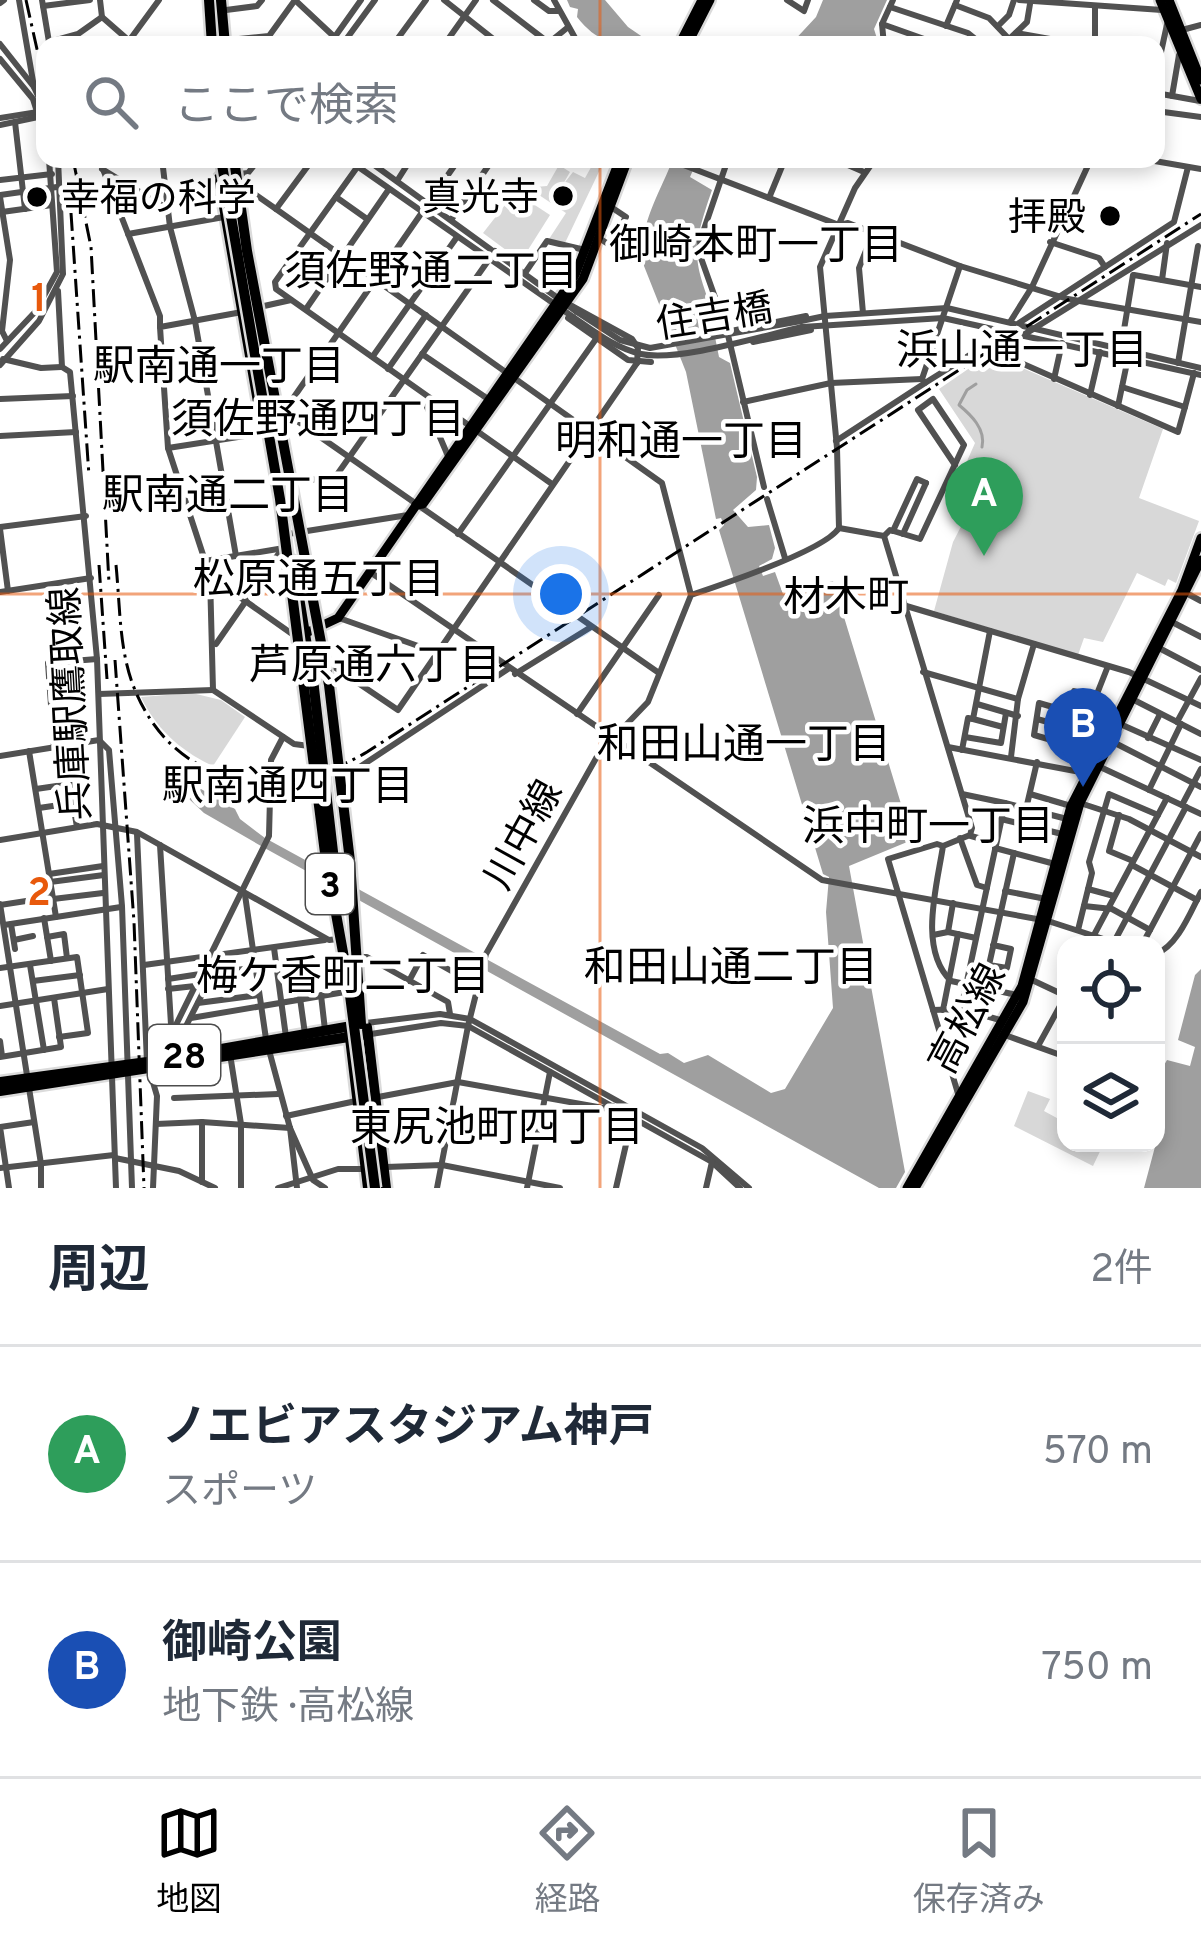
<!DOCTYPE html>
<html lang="ja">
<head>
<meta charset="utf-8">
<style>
	body { margin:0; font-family:Overpass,"Noto Sans JP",sans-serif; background:#f2f2f3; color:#1f2937 }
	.controls { position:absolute; right:36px; bottom:36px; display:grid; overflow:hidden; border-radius:24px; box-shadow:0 6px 18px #0003 }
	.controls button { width:108px; height:108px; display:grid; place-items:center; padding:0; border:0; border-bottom:3px solid #e0e1e3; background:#fff; color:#1f2937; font:60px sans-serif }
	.you { position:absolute; left:561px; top:594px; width:42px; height:42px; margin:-30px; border:9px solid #fff; border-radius:50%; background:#1a73e8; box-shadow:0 0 0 18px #1a73e833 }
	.badge { display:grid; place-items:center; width:78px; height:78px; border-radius:50%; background:#000; color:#fff; font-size:39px; font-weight:700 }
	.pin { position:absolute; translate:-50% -99px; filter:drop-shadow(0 3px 6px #0008) }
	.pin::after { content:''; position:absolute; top:63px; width:42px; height:36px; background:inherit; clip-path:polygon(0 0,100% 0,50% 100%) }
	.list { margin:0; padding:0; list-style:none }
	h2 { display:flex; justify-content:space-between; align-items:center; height:156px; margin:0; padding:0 48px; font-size:51px }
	h2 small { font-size:39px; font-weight:400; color:#747a83 }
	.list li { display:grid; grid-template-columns:78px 1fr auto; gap:36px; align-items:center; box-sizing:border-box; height:216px; padding:0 48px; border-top:3px solid #e0e1e3 }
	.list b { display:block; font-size:45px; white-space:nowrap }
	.list p { margin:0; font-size:39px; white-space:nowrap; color:#747a83 }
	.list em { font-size:39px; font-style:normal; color:#747a83 }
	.icon { flex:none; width:66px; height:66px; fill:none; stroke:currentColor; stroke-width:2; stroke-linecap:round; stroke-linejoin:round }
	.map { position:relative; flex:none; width:1201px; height:1188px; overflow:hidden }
	.search { position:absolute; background:#fff; box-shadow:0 6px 18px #0003; left:36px; right:36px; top:36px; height:132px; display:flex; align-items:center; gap:30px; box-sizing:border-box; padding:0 42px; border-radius:24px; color:#747a83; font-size:45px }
	.sheet { height:588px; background:#fff }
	nav { display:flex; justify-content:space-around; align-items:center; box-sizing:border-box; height:168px; border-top:3px solid #e0e1e3; background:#fff; font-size:33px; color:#747a83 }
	nav a { display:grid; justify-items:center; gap:6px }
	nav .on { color:#000 }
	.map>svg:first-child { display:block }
	.green { fill:#d8d8d8 }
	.water { fill:#9f9f9f }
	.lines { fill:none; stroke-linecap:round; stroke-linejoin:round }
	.stream { stroke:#9f9f9f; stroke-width:3 }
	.major-casing { stroke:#dbdbdb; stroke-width:14 }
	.highway-casing { stroke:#dbdbdb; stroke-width:15 }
	.minor { stroke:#515151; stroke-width:6 }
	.major { stroke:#000; stroke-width:9 }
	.highway { stroke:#000; stroke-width:10 }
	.rail { stroke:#000; stroke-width:3; stroke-dasharray:18 6 3 6; stroke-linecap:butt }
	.highway-bridge-casing { stroke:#dbdbdb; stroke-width:15; stroke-linecap:butt }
	.minor-bridge { stroke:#515151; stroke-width:6 }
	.highway-bridge { stroke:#000; stroke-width:10 }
	.grid { fill:none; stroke:#e8590c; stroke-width:3; stroke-opacity:0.55 }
	.poi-dot { fill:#000; stroke:#fff; stroke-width:4.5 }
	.labels { text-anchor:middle; stroke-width:9; stroke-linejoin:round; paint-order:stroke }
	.shield { fill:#fff; stroke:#4c4c4c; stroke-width:3 }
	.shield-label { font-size:36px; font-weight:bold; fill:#000 }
	.poi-label { font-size:39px; fill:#000; stroke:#fff; text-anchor:end }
	.street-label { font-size:39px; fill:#000; stroke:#fff }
	.neighbourhood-label { font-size:42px; fill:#000; stroke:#fff }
	.grid-label { font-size:39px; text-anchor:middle; font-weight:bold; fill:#e8590c; stroke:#fff; stroke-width:9; stroke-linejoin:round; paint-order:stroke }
</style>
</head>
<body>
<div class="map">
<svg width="1201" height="1188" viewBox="0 0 1201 1188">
	<rect width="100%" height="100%" fill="#fff"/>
	<!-- green -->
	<g class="green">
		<polygon points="589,159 605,159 565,243 549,239 566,213 533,191 535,187 547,186 559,165 570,172 562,186 573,172 585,178 594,162"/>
		<polygon points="515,192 550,215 521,261 483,233"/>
		<polygon points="990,354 1163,429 1139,498 1199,521 1176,583 1168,579 1165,586 1137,573 1103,642 1084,638 1078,655 934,611 953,542 986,478 964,468 975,443 939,389"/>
		<path d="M192,693L221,700L245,717L213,766C182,752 156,729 141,697Z"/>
		<polygon points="1028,1091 1050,1099 1044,1111 1066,1123 1066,1143 1104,1143 1093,1166 1014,1126"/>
	</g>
	<!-- water -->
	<g class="water">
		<path d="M567,0H605L628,27L647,40L644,45C612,45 597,42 577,17L578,9L570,7Z"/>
		<polygon points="823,0 887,0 874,29 879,45 790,45 816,17"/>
		<path d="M673,159H723L709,166L697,161L690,177L712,190C688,259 695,260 718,328L714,332L719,357L730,363L757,477L756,490L733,510L748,527L769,525L775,548L772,559L759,566L763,576L775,572L783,594L833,581L912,840L849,866L905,1172L896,1188H879L261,846L204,813L189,799L201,789L235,809L240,819L265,838L660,1054L668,1053L684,1063L708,1055L771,1093L785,1089L833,1008L826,912L829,877L823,874L719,530L724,525L721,518L716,519L686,372L644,266C636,229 660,193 673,159Z"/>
		<polygon points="1201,969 1201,1188 1144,1188 1156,1143 1156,1079 1167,1060 1190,1066 1195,1047 1178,1040 1195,975"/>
	</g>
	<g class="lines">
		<!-- stream -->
		<path class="stream" d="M976,384L967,390L959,405C971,415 986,429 982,447"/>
		<defs>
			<g id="major">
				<polyline points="1160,0 1201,99"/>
				<polyline points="1169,0 1201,80"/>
				<polyline points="679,45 702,0"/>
				<polyline points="687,45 710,0"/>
				<polyline points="416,505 423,504 583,279 628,159"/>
				<polyline points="306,633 338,618 559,299 575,275 620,159"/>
				<polyline points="907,1188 1022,986 1071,806 1182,590 1201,538"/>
				<polyline points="915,1188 1023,1002 1080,803 1201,560"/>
			</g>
			<g id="highway">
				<polyline points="209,0 212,45"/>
				<polyline points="221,0 225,45"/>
				<polyline points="228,159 230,185"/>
				<polyline points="219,178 258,402"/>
				<polyline points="250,316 255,322 289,514"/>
				<polyline points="293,561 314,688"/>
				<polyline points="367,1027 386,1188"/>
				<polyline points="349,1030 368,1188"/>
				<polyline points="0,1082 147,1062 363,1024"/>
				<polyline points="0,1091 368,1034"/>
			</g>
		</defs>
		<!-- major casing -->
		<use href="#major" class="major-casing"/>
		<!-- highway casing -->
		<use href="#highway" class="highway-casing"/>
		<!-- minor -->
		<g class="minor">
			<polyline points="19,0 34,87"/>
			<polyline points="42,0 49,42"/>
			<polyline points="100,0 102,17 134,45"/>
			<polyline points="295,0 343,45"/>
			<polyline points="444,0 501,45"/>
			<polyline points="493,0 549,43"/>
			<polyline points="534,0 549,11 558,11"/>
			<polyline points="554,0 579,45"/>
			<polyline points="787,0 804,11 808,0"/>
			<polyline points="1019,0 1162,10"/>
			<polyline points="0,3 4,0"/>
			<polyline points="955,5 989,18 1009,39"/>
			<polyline points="43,6 90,0"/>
			<polyline points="890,7 968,33 983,45"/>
			<polyline points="1095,8 1095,45"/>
			<polyline points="226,10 257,6 262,0"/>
			<polyline points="882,24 941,45"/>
			<polyline points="946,26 957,0"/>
			<polyline points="998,26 1009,15 1014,0"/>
			<polyline points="1182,30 1201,25"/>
			<polyline points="1016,33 1084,45"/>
			<polyline points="229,40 269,36 295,0"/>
			<polyline points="49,42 78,34 102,17"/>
			<polyline points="0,44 34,87 45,111"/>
			<polyline points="126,45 159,0"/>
			<polyline points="173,45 207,42"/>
			<polyline points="329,45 361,0"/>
			<polyline points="342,45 375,0"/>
			<polyline points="393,45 426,0"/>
			<polyline points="444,45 476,0"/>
			<polyline points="546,45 567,28"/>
			<polyline points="884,45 882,24 893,0"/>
			<polyline points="1003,45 1027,22 1030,4"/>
			<polyline points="0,59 33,99 45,137"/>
			<polyline points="1156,75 1168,20"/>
			<polyline points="1156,93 1200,101"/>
			<polyline points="1172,96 1179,55"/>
			<polyline points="1156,111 1201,117"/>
			<polyline points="0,118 38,112"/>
			<polyline points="15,122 25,209"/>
			<polyline points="0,125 38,117"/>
			<polyline points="99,159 160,316 160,327"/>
			<polyline points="162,159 170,227 195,321 236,556"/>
			<polyline points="347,159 573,317"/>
			<polyline points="363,159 275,282 276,289 552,484"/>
			<polyline points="366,159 577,312"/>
			<polyline points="668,159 839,225 848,223 960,266 1068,299 1201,322"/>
			<polyline points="728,159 700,241 701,258 727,331 764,487"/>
			<polyline points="834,159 864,172"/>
			<polyline points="1143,159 1201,169"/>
			<polyline points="102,169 168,209"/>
			<polyline points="240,174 248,173 259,159"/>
			<polyline points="0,180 52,174"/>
			<polyline points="397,181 411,159"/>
			<polyline points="242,191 253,193 276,209 662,483 691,595"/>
			<polyline points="0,195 57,187"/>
			<polyline points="0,197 10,260 2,331 7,341"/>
			<polyline points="336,197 367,219"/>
			<polyline points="769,198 785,159"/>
			<polyline points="276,209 313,159"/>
			<polyline points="2,212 52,205"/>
			<polyline points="451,220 493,159"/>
			<polyline points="128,234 224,217"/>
			<polyline points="599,238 631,259"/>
			<polyline points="1050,242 1099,258 1105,267"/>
			<polyline points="610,244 626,217 611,207"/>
			<polyline points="525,273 547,241 585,250"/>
			<polyline points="1134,275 1201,287"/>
			<polyline points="1162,280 1167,243"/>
			<polyline points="58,291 62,367"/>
			<polyline points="570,305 632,339 638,348 637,363"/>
			<polyline points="255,308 291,300"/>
			<polyline points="306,309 389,189"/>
			<polyline points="242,312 160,327 168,448 210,576 213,690 294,744 309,746"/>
			<polyline points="863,313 859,268 873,233"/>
			<polyline points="568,318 628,360 651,362"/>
			<polyline points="801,321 825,316 947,308 1201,368"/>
			<polyline points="1010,322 1032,287 1091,159"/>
			<polyline points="1019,323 1174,222 1188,167"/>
			<polyline points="802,327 943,318 1201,375"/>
			<polyline points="731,331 806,316"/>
			<polyline points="753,342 811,330"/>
			<polyline points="1121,348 1133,275"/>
			<polyline points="0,349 35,312 57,272 49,159"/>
			<polyline points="422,354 488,399"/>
			<polyline points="373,356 457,237"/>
			<polyline points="3,359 41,368 61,367"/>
			<polyline points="1178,363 1198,246"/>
			<polyline points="0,365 39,321 63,274 58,159"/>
			<polyline points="62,367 70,372 97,659 116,1188"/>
			<polyline points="388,369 426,315"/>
			<polyline points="1054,379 1062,343"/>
			<polyline points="925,383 1008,331"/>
			<polyline points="1122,387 1185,407 1194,373"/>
			<polyline points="1090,395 1100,352"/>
			<polyline points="0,399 73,396"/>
			<polyline points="432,400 427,407 448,456"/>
			<polyline points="743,402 831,383 922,379"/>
			<polyline points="1118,406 1128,358"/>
			<polyline points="1185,407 1178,432 996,352 1201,225"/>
			<polyline points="281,409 287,407 459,159"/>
			<polyline points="283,417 293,418 659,673"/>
			<polyline points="0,436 76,432"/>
			<polyline points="836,441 925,383 922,379 960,266"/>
			<polyline points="168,448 264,433"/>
			<polyline points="293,483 336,476 495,251"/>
			<polyline points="767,499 785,558"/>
			<polyline points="0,527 86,516"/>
			<path d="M839,528L884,536L972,828L970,835L943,846C937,886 918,949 951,981L1017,995"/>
			<polyline points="839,528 837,448 820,267 855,188 875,159"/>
			<polyline points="0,529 8,591"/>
			<polyline points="893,531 917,479 926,483"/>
			<polyline points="288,534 408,515"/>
			<polyline points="458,534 596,339"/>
			<polyline points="903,534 926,483"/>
			<polyline points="884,536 890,530 920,539 964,445 933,399 918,410 955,465"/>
			<polyline points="205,561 284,548"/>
			<polyline points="370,572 822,880 1048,921 1122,945"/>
			<polyline points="210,576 295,636"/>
			<polyline points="0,592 91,578"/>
			<polyline points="1188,594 1201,601"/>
			<polyline points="903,605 1129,672 1201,706"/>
			<polyline points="339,618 438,653"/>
			<polyline points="1172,622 1201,637"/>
			<polyline points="216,644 282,549"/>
			<polyline points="1159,648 1201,670"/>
			<polyline points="330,664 398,710 637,363"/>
			<polyline points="923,672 1018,699"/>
			<polyline points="515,674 591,627"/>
			<polyline points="99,694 213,690"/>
			<polyline points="1132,699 1201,734"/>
			<polyline points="977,704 1018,716"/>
			<polyline points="1067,711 1074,691 1096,698"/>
			<polyline points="577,714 659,595"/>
			<polyline points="1091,718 1039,703 1034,735 1076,747 1108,666"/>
			<polyline points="973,719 1003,727"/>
			<polyline points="1037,719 1084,732"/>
			<polyline points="1177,722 1201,678"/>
			<polyline points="1120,724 1201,760"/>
			<polyline points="965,737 1001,743 1006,713"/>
			<polyline points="1148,738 1160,714"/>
			<polyline points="1111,741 1201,787"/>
			<polyline points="63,746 77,827"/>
			<polyline points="54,747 48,663 97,659"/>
			<polyline points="948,747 1091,774"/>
			<polyline points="962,750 968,718 973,719 990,631"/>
			<polyline points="29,751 56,917"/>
			<polyline points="0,756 99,740 109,750 122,906 132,1188"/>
			<polyline points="1011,757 1018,699 1034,644"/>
			<polyline points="1098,766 1201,814"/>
			<polyline points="346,776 508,669"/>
			<polyline points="36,789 70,784"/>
			<polyline points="1149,790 1181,724"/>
			<polyline points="962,794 1005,803"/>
			<polyline points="1030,794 1071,806"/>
			<polyline points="1080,803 1129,819 1201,857"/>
			<polyline points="1182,805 1201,769"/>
			<polyline points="39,808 73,803"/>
			<polyline points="1026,809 1037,762"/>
			<polyline points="1119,815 1109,851 1133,861"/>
			<polyline points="1001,819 1062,834"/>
			<polyline points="137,834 147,1062 157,1096 153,1188"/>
			<polyline points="971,836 996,843"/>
			<polyline points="960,838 977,885 987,888"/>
			<polyline points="0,840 97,824 137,832 329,940 338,939"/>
			<polyline points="160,845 173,1057"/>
			<polyline points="943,846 937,844 888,859 959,1097"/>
			<polyline points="995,848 1055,864"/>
			<polyline points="1132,865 1197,900"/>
			<polyline points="49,874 103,866"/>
			<polyline points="50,882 104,875"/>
			<polyline points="1088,889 1114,896"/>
			<polyline points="1005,891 1046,899"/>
			<polyline points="245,895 266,1039 290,1128 297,1188"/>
			<polyline points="53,899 103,893"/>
			<polyline points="0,904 41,1164 41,1188"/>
			<polyline points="0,905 52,897"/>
			<polyline points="1084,906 1112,909 1150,930"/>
			<polyline points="44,918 51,961"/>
			<polyline points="11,924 15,949"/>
			<polyline points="4,925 121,907"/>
			<polyline points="1078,930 1092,873 1089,862 1109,794 1158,815"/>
			<polyline points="948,932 953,903"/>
			<polyline points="933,935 948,932 976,938"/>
			<polyline points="1094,935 1167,798"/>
			<polyline points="47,937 64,934 67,958"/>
			<polyline points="14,940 33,936"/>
			<polyline points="1114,942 1186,807"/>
			<polyline points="993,945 1011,949 1007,968 989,965 1014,853"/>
			<polyline points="1142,945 1201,834"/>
			<polyline points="274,948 286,1037"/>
			<path d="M1156,954C1178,945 1190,913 1201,892"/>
			<polyline points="357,957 367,957 448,1002 450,1014"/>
			<polyline points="30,965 44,1050"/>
			<polyline points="144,965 325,940"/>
			<polyline points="0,968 77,957 88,1033 59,1037"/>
			<polyline points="213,974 256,967"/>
			<polyline points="168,979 200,974"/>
			<polyline points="1032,980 1066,996"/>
			<polyline points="33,981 80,975"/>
			<polyline points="409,981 423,955 478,986"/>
			<polyline points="168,989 195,986"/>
			<polyline points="321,995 325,1030"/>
			<polyline points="300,998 305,1034"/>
			<polyline points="198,1003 259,995"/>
			<polyline points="0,1006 108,989"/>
			<polyline points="961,1009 1005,803 1067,819"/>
			<polyline points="933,1010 961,1009 1000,1020"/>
			<polyline points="943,1010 958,934"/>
			<polyline points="191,1018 345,992"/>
			<polyline points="366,1023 440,1014 470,1019 702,1148 749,1188"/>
			<polyline points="371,1034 441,1023 468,1026 712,1162 740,1188"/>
			<polyline points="171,1035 269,836 271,760 283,737"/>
			<polyline points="171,1035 182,1034 221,957"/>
			<polyline points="1005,1035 1066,1057"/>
			<polyline points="0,1041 2,1056"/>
			<polyline points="1038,1046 1066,995"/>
			<polyline points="230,1054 241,1124 241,1188"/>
			<polyline points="0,1057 61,1047 54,998"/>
			<polyline points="378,1097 458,1082 609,1109 613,1106"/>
			<polyline points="174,1098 278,1094"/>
			<polyline points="286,1116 356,1101"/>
			<polyline points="202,1122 202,1182"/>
			<polyline points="156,1124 202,1122 290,1128"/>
			<polyline points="290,1128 313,1180 325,1188"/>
			<polyline points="115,1158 179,1171 215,1188"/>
			<polyline points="386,1167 442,1165 560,1188"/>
			<polyline points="0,1168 114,1155"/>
			<polyline points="9,1188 0,1127 34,1122"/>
			<polyline points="278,1188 338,1169 366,1169"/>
			<path d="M437,1188L468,1026L486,954L599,753L648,702L691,595C721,585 825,550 839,528"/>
			<polyline points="527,1188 550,1072"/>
			<polyline points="616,1188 633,1114"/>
			<polyline points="706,1188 712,1162"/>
		</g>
		<!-- major -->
		<use href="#major" class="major"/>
		<!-- highway -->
		<use href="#highway" class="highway"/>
		<!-- rail -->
		<g class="rail">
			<polyline points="26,0 45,85"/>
			<polyline points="73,159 91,247 109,583"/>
			<polyline points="71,213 89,476"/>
			<polyline points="99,565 107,679"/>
			<path d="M116,565C120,604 119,648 133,685C173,790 279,804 367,752L1201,214"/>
			<polyline points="115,660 134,922 144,1188"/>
		</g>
		<defs>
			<g id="highway-bridge">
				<polyline points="221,159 280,499 325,853 348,980 375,1188"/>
				<polyline points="234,159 247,251 329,685 350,861 361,1024"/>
				<polyline points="314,688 337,886"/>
			</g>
		</defs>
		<!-- highway-bridge casing -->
		<use href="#highway-bridge" class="highway-bridge-casing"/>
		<!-- minor-bridge -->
		<g class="minor-bridge">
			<polyline points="577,312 620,340 650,348 801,321"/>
			<path d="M573,317C595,332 615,348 641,354C678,362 762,336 802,327"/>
		</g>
		<!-- highway-bridge -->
		<use href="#highway-bridge" class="highway-bridge"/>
	</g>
	<!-- grid -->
	<path class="grid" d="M600,0V45M600,159V1188M0,594H1201"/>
	<!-- markers -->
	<g class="poi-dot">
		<circle cx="563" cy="196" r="12"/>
		<circle cx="37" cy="197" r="12"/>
		<circle cx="1110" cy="216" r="12"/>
	</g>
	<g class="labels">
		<!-- shield labels -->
		<g class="shield">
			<rect x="306" y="854" width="48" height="60" rx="9"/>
			<rect x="148" y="1025" width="72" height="60" rx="9"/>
		</g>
		<g class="shield-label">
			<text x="330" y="897">3</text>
			<text x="184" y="1068">28</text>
		</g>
		<!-- poi labels -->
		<g class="poi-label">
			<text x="539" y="210">真光寺</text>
			<text x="61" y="211" text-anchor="start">幸福の科学</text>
			<text x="1086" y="230">拝殿</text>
		</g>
		<!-- street labels -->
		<g class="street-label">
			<text transform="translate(714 315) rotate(-9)" y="14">住吉橋</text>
			<text transform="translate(69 704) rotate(-93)" y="14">兵庫駅鷹取線</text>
			<text transform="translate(522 834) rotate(-61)" y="14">川中線</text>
			<text transform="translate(966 1018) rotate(-62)" y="14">高松線</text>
		</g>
		<!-- neighbourhood labels -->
		<g class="neighbourhood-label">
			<text x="756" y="259">御崎本町一丁目</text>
			<text x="431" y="285">須佐野通二丁目</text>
			<text x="1022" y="364">浜山通一丁目</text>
			<text x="219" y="380">駅南通一丁目</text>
			<text x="318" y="433">須佐野通四丁目</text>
			<text x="681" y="455">明和通一丁目</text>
			<text x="228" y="509">駅南通二丁目</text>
			<text x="319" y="593">松原通五丁目</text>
			<text x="846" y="611">材木町</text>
			<text x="375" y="679">芦原通六丁目</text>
			<text x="744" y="758">和田山通一丁目</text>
			<text x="288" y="800">駅南通四丁目</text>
			<text x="928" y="840">浜中町一丁目</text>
			<text x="731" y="981">和田山通二丁目</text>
			<text x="343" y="990">梅ケ香町二丁目</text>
			<text x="497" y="1141">東尻池町四丁目</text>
		</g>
	</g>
	<g class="grid-label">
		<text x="39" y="311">1</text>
		<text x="39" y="905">2</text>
	</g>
</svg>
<div class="controls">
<button><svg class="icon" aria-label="locate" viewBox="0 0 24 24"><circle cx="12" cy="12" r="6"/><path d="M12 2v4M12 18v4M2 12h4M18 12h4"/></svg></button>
<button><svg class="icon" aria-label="layers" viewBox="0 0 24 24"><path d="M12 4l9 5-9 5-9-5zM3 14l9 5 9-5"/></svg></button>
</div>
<div class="you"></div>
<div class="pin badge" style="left:984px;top:556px;background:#2e9e5b">A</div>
<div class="pin badge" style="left:1083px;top:787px;background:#1a4fb4">B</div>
<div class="search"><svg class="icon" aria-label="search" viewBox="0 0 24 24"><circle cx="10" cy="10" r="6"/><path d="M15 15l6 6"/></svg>ここで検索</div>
</div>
<section class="sheet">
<h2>周辺<small>2件</small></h2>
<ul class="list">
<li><span class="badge" style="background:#2e9e5b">A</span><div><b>ノエビアスタジアム神戸</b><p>スポーツ</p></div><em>570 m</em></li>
<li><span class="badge" style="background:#1a4fb4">B</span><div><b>御崎公園</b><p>地下鉄 · 高松線</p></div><em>750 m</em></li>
</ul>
</section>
<nav>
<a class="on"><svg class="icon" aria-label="map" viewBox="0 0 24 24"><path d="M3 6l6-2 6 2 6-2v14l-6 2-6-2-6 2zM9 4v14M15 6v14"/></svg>地図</a>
<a><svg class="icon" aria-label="directions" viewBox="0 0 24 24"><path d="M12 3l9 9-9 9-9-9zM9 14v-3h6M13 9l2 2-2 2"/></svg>経路</a>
<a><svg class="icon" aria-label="saved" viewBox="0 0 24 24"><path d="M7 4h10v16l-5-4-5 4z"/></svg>保存済み</a>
</nav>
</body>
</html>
